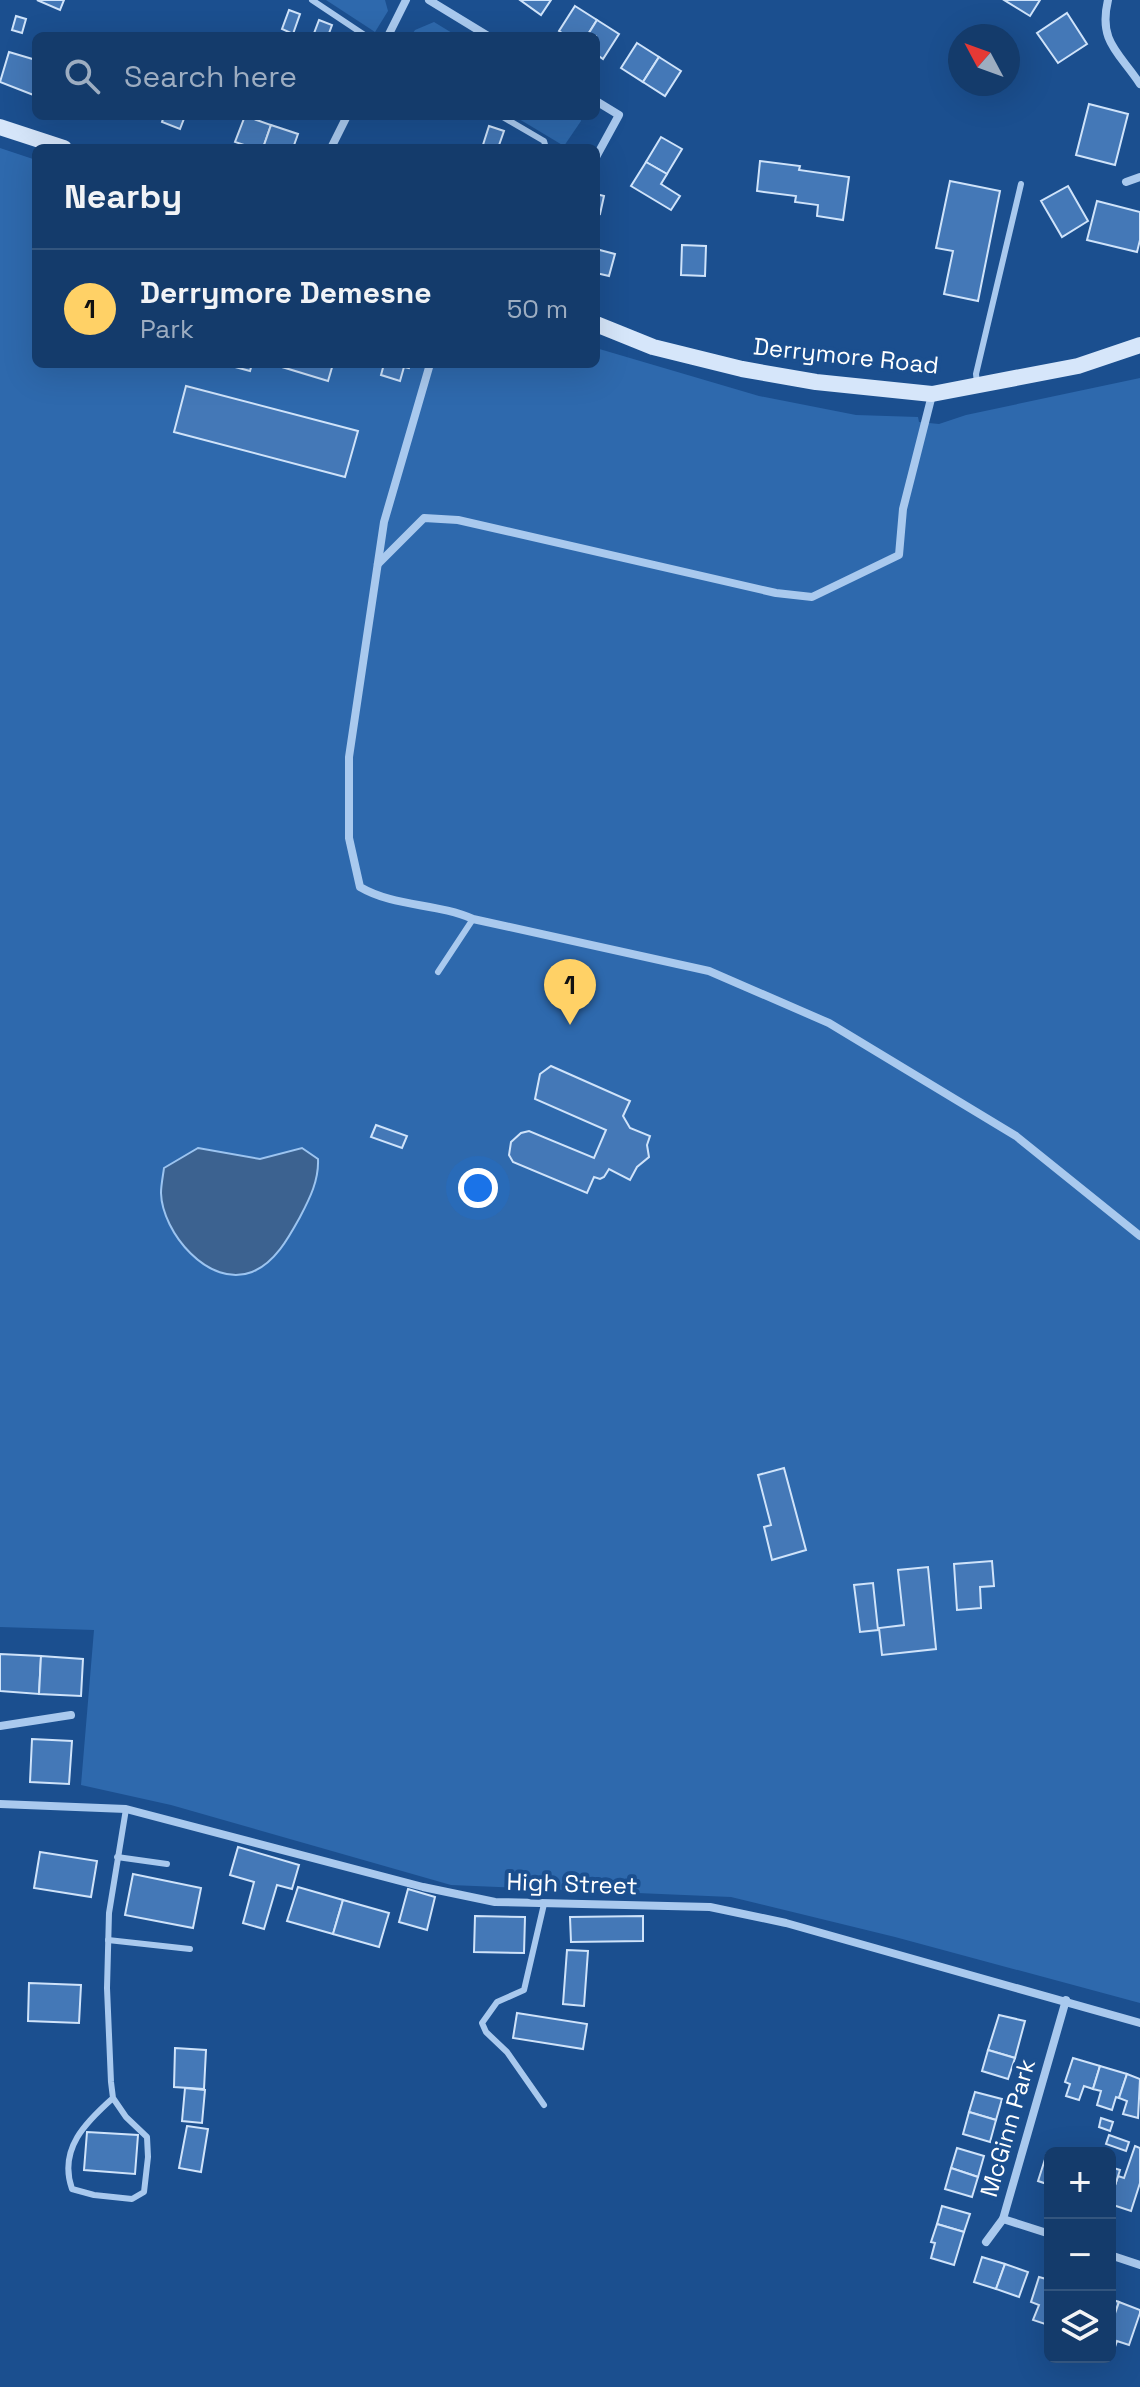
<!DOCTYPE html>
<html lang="en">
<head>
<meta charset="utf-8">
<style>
	body { margin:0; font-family:"Space Grotesk",sans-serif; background:#214673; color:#f1f3f6 }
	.controls { position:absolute; right:24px; bottom:24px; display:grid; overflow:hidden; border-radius:12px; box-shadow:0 8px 32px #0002 }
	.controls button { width:72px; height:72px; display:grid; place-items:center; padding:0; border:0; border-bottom:2px solid #33557e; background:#143b6b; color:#f1f3f6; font:40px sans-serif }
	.compass { position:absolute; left:948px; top:24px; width:72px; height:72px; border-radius:50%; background:#143b6b; box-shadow:0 8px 32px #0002; rotate:311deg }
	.you { position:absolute; left:478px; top:1188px; width:28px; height:28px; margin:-20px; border:6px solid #fff; border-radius:50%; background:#1a73e8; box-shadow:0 0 0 12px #1a73e833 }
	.badge { display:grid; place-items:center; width:52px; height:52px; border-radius:50%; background:#ffd166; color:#111; font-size:26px; font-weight:700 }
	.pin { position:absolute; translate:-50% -66px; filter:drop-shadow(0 2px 4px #0008) }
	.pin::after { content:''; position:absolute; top:42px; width:28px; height:24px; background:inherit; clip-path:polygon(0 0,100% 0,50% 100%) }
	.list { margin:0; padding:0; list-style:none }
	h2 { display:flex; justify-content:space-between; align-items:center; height:104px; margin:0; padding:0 32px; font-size:34px }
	h2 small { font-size:26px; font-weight:400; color:#9dadc1 }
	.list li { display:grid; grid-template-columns:52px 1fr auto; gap:24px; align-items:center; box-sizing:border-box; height:120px; padding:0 32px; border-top:2px solid #33557e }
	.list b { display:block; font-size:30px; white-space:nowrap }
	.list p { margin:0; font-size:26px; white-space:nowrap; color:#9dadc1 }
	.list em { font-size:26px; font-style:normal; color:#9dadc1 }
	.icon { flex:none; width:44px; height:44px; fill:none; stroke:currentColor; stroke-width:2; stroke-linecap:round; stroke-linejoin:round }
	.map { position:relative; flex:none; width:1140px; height:2387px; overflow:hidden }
	.search { position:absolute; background:#143b6b; box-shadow:0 8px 32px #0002; left:32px; top:32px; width:568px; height:88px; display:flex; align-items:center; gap:20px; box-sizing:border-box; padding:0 28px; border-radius:12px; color:#9dadc1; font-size:30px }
	.panel { position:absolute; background:#143b6b; box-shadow:0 8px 32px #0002; left:32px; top:144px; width:568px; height:224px; border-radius:12px }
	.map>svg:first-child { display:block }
	.green { fill:#2e69ad }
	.water { fill:#3c6290; stroke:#9cc4f0; stroke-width:2 }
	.building { fill:#4478b7; stroke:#cfe3fa; stroke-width:2 }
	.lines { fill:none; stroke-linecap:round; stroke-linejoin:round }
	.service { stroke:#a9c9ee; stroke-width:6 }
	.minor { stroke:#a9c9ee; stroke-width:8 }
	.secondary { stroke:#d6e6fa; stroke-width:16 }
	.labels { text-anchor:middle; stroke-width:8; stroke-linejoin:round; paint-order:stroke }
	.street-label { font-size:24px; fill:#fff; stroke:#1b4f8f }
</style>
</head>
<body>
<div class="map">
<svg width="1140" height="2387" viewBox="0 0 1140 2387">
	<rect width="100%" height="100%" fill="#1b4f8f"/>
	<!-- green -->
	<g class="green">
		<polygon points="326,0 385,0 388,11 375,32"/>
		<polygon points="434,22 457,36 411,36 415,30"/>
		<polygon points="514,116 580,116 581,121 564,146"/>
		<polygon points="0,148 36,160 36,364 596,364 596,348 759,396 856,415 918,417 919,422 939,424 966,415 1140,378 1140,2003 895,1937 731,1897 451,1885 171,1805 81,1785 94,1630 0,1627"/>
	</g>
	<!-- water -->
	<path class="water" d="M198,1148L260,1159L302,1148L318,1159C319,1180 310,1198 300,1217C289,1237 275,1263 252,1272C209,1289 162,1232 161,1193C161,1185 163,1176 164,1168Z"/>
	<!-- building -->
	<g class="building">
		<polygon points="37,0 64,0 60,10"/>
		<polygon points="520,0 551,0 541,15"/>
		<polygon points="1004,0 1040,0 1030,16"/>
		<polygon points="575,6 597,20 587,36 567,36 559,31"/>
		<polygon points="289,10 300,14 293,34 282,29"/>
		<polygon points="1067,13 1087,44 1058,63 1037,33"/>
		<polygon points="16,16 26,19 22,33 12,30"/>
		<polygon points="319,20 332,25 328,36 313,36"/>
		<polygon points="597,20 619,34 603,59 596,54 596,36 587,36"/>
		<polygon points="637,43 659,57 643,82 621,68"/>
		<polygon points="9,52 36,60 36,96 0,82"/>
		<polygon points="659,57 681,71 665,96 643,82"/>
		<polygon points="1089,104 1128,114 1115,165 1076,155"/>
		<polygon points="164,116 185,116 180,129 162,122"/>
		<polygon points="245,116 271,125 263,148 253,148 235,142"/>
		<polygon points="271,125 298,134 293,148 263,148"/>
		<polygon points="489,126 504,131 498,148 482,148"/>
		<polygon points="661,137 682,149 667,174 646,162"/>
		<polygon points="760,161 800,166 799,170 849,177 843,220 817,216 818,205 795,202 796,196 757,191"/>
		<polygon points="646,162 667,174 661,184 680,196 671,210 631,186"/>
		<polygon points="950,181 1000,191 978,301 944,294 953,251 936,248"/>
		<polygon points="1068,186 1088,221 1062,237 1041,201"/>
		<polygon points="596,194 604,196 600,214 596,213"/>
		<polygon points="1097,201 1140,212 1140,240 1137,252 1087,240"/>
		<polygon points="682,245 706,246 705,276 681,275"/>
		<polygon points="596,249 615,254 609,276 596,273"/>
		<polygon points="224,364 252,364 250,371"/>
		<polygon points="283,364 333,364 328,381 282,367"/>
		<polygon points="384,364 411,364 409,368 404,367 400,381 381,375"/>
		<polygon points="186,386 358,431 345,477 174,432"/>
		<polygon points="551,1066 630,1101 623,1116 630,1128 650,1136 647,1145 649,1157 637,1167 630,1180 609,1169 604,1177 600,1179 594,1177 587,1193 513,1162 509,1155 511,1142 521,1133 529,1131 594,1158 606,1130 535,1099 540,1074"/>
		<polygon points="376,1125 407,1136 402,1148 371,1137"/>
		<polygon points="784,1468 806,1550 772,1560 764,1527 771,1525 758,1475"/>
		<polygon points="992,1561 994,1586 980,1587 981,1608 957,1610 954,1564"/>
		<polygon points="928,1567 936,1649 882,1655 879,1628 904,1625 898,1570"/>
		<polygon points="873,1583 878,1630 860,1632 854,1585"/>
		<polygon points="0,1654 41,1656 39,1694 0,1691"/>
		<polygon points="41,1656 83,1659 81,1696 39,1694"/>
		<polygon points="32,1739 72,1741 69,1784 30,1782"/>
		<polygon points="238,1847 299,1865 292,1889 277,1885 264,1929 243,1923 254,1882 230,1875"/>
		<polygon points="40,1852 97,1861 91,1897 34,1888"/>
		<polygon points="133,1874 201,1888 193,1928 125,1915"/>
		<polygon points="298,1887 343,1900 333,1934 287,1921"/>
		<polygon points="408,1889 435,1897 427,1930 399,1922"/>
		<polygon points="343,1900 389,1913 379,1947 333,1934"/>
		<polygon points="475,1916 525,1917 524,1953 474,1952"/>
		<polygon points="643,1916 643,1941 571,1942 570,1917"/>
		<polygon points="567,1950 588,1951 584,2006 563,2004"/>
		<polygon points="29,1983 81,1985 79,2023 28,2021"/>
		<polygon points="517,2013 587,2024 583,2049 513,2038"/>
		<polygon points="999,2015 1025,2021 1015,2058 988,2050"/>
		<polygon points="175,2048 206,2050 204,2089 174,2087"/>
		<polygon points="988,2050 1015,2058 1008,2079 982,2071"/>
		<polygon points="1073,2058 1100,2066 1093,2089 1084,2086 1079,2100 1066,2096 1070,2084 1065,2082"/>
		<polygon points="1100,2066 1127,2074 1119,2098 1116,2097 1112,2110 1097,2105 1101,2091 1093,2089"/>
		<polygon points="1127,2074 1140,2079 1138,2118 1123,2114 1127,2101 1119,2098"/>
		<polygon points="185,2088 205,2090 202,2123 182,2121"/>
		<polygon points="975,2092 1002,2099 996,2120 969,2112"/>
		<polygon points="969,2112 996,2120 990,2142 963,2134"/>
		<polygon points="1101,2118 1113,2122 1110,2131 1099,2127"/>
		<polygon points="187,2126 208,2129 201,2172 179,2168"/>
		<polygon points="87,2132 138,2135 135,2174 84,2170"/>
		<polygon points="1109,2135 1129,2142 1126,2151 1106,2144"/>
		<polygon points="1135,2146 1140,2148 1140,2183 1131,2211 1110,2204 1110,2201 1118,2176 1124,2178"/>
		<polygon points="957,2148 984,2156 978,2177 951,2168"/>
		<polygon points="1047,2153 1050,2153 1050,2185 1038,2181"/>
		<polygon points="1110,2167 1120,2170 1110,2201"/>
		<polygon points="951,2168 978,2177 972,2197 945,2189"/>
		<polygon points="942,2206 970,2214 964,2232 937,2224"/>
		<polygon points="937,2224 964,2232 954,2265 931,2258 935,2243 931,2242"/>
		<polygon points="982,2257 1005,2264 996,2289 974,2282"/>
		<polygon points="1005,2264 1028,2272 1019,2297 996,2289"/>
		<polygon points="1039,2277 1050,2280 1048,2325 1033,2320 1039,2305 1031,2302"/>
		<polygon points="1110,2299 1119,2302 1110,2328"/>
		<polygon points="1119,2302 1140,2310 1140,2313 1129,2345 1117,2341 1115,2347 1110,2345 1110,2328"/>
	</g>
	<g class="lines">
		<!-- service -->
		<g class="service">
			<polyline points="312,0 366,36"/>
			<polyline points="501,116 544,141 546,148"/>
			<polyline points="977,383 976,374 1021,184"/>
			<polyline points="438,972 473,919"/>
			<polyline points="117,1857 167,1864"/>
			<polyline points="108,1940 190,1949"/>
			<path d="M113,2098C86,2122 58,2149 72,2189L94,2195L132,2199L144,2192L148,2157L147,2137L126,2117L113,2098L111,2082L107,1988L109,1913L126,1809"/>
			<polyline points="544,2105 507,2052 486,2032 482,2023 497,2002 524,1990 544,1904"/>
		</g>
		<!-- minor -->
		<g class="minor">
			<polyline points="429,0 488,36"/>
			<path d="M1108,0C1098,42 1119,52 1140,84"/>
			<polyline points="388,36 406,0"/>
			<polyline points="596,101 619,115 596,157"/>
			<polyline points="331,148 347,116"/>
			<polyline points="1126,182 1140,177"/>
			<path d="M430,364L384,522L349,757V838L360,887C394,907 437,903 473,919L709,971L829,1023L1016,1136L1140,1236"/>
			<polyline points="378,564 424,518 458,520 776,593 812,597 899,555 903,509 932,395"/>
			<polyline points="0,1726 71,1715"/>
			<polyline points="0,1804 126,1809 423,1887 495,1902 710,1907 786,1923 1140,2023"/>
			<polyline points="1050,2234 1003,2219 1066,2000"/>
			<polyline points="986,2242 1003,2219"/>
			<polyline points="1110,2255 1140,2265"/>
		</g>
		<!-- secondary -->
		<g class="secondary">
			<polyline points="0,127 64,148"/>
			<polyline points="596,324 653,347 742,369 816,382 932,394 1078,366 1140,345"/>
		</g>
	</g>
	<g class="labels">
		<!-- street labels -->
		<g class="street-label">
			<text transform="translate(846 356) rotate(6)" y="8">Derrymore Road</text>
			<text transform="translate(572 1884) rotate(2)" y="8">High Street</text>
			<text transform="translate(1008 2128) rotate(-74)" y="8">McGinn Park</text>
		</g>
	</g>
</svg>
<div class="controls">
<button>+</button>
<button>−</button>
<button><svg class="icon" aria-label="layers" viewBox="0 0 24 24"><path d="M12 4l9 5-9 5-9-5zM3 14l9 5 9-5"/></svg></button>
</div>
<svg class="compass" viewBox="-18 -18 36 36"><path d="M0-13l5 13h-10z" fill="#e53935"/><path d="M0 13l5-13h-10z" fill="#9dadc1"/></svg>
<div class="you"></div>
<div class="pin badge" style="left:570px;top:1025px">1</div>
<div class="search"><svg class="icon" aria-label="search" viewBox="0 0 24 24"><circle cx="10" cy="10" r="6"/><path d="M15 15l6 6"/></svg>Search here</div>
<section class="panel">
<h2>Nearby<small></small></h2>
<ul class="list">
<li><span class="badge">1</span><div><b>Derrymore Demesne</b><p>Park</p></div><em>50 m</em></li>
</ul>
</section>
</div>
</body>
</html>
